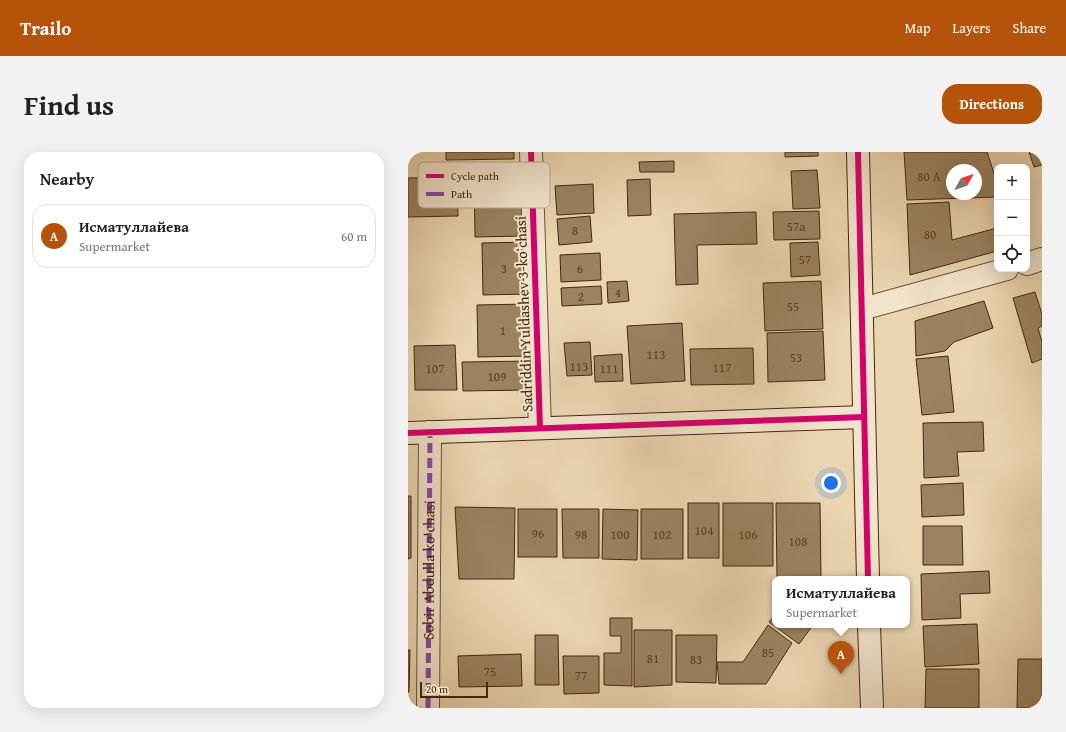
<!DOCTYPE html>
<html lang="en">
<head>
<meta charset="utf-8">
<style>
	body { margin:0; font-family:"Gentium Book Plus",serif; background:#f2f2f2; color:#222 }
	.controls { position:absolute; right:12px; top:12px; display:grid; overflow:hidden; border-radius:8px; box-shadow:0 4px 16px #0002 }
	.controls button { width:36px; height:36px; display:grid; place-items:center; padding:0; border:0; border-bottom:1px solid #e0e0e0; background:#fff; color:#222; font:20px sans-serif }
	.compass { position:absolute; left:538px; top:12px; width:36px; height:36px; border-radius:50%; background:#fff; box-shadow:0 4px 16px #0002; rotate:50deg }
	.scale { position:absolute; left:12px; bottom:10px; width:68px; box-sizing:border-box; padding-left:4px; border:2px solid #45280b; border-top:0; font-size:11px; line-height:14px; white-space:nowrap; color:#45280b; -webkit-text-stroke:3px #f2e4cc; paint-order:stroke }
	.you { position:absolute; left:423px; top:331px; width:14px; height:14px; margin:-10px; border:3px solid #fff; border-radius:50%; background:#1a73e8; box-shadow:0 0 0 6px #1a73e833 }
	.badge { display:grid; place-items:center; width:26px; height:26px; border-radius:50%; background:#b45309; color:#fff; font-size:13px; font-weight:700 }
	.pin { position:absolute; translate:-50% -33px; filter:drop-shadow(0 1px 2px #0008) }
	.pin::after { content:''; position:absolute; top:21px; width:14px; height:12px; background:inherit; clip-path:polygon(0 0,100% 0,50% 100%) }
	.popup { position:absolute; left:364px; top:424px; width:138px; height:52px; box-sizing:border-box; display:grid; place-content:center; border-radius:8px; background:#fff; filter:drop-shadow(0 1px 3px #0005); font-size:13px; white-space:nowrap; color:#767676 }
	.popup b { font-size:15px; color:#222 }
	.popup::after { content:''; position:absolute; left:50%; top:100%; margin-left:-8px; border:8px solid transparent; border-top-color:#fff }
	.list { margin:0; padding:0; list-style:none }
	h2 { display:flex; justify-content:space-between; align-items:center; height:52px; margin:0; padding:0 16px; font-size:17px }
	h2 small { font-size:13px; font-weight:400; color:#767676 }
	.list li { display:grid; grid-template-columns:26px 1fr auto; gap:12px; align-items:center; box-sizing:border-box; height:64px; margin:0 8px 8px; padding:0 8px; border:1px solid #e0e0e0; border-radius:16px }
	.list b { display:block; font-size:15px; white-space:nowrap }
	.list p { margin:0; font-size:13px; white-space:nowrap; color:#767676 }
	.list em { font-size:13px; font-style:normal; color:#767676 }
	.icon { flex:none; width:22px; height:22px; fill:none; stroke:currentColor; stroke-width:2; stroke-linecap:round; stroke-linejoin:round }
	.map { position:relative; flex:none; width:634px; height:556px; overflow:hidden; border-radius:16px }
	header { display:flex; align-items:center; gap:24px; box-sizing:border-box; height:56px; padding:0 20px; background:#b45309; color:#fff }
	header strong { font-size:19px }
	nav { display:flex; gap:22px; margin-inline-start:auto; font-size:14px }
	.intro { display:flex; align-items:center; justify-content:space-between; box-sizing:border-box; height:96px; padding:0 24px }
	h1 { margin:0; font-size:28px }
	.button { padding:10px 18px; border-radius:16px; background:#b45309; color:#fff; font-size:14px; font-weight:700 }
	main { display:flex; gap:24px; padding:0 24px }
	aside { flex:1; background:#fff; border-radius:16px; box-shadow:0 4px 16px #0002 }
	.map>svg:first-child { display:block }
	.building { fill:#9b8261; stroke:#45280b; fill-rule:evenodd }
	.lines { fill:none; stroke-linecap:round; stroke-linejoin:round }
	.street-casing { stroke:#6e5334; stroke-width:24 }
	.secondary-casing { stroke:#45280b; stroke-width:24 }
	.street { stroke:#f2e4cc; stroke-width:22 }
	.secondary { stroke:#f2e4cc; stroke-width:22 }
	.quiet { stroke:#8e44ad; stroke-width:5; stroke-dasharray:10 5; stroke-linecap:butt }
	.cycleway-casing { stroke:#f2e4cc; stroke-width:8 }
	.cycleway { stroke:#d6006c; stroke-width:6 }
	.labels { text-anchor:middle; stroke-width:4; stroke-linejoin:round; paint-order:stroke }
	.number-label { font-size:13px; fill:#5a3e20 }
	.street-label { font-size:15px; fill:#45280b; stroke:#f2e4cc }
	.key { fill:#f2e4cc; stroke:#beac92; stroke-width:1 }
	.key-label { font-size:11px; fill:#45280b }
</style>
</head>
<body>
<header>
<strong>Trailo</strong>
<nav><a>Map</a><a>Layers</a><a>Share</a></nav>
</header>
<div class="intro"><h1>Find us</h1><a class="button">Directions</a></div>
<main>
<aside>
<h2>Nearby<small></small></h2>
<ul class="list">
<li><span class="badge">A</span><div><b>Исматуллайева</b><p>Supermarket</p></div><em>60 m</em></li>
</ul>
</aside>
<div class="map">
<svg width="634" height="556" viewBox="0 0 634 556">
	<rect width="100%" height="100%" fill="#ebd5b1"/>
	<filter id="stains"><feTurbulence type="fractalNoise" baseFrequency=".005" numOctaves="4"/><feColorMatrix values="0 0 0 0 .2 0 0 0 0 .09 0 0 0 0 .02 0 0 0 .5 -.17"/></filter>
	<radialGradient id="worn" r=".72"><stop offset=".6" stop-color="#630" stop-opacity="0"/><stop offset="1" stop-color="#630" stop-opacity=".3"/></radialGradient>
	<!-- building -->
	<g class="building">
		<polygon points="38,0 106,0 106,7 38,8"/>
		<polygon points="377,0 410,0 410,4 377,5"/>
		<path d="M496,0H579L589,30V45L499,48ZM544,18H568V42H544Z"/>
		<polygon points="621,0 634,0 634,13 626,15"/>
		<polygon points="266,9 266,20 232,20 231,10"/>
		<polygon points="409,18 412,56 385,57 383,19"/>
		<polygon points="115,24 116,84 67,85 66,25"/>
		<polygon points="49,25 50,64 0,65 0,26"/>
		<polygon points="242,27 243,63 220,64 219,28"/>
		<polygon points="185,32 186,61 149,63 147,34"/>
		<polygon points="541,50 544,88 589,76 589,99 502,123 499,52"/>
		<polygon points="411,59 412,87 366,88 365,60"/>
		<polygon points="348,60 349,92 289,93 290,132 268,133 266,62"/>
		<polygon points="182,64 184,90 151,93 149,67"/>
		<polygon points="118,90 119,142 75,143 74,91"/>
		<polygon points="410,90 412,123 383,125 382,91"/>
		<polygon points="192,101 193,128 153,130 152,103"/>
		<polygon points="219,129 221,149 200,151 199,130"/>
		<polygon points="413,129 415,177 357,179 355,131"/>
		<polygon points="193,134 194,152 154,154 153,136"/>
		<polygon points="627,140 634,162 634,174 630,176 634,190 634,207 624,211 605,146"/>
		<polygon points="576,149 585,176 546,190 537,199 508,204 507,169"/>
		<polygon points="120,152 121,204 70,205 69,153"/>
		<polygon points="274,171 277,229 223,232 219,174"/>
		<polygon points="415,179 417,228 360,230 359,181"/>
		<polygon points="182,190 184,223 159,224 156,191"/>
		<polygon points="47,193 49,238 7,238 6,194"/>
		<polygon points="345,196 346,232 283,233 282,197"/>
		<polygon points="214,202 215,229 187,230 186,204"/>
		<polygon points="540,204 546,260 514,263 508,207"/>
		<polygon points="123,209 123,238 55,239 54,210"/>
		<polygon points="575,270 576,299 549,300 551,324 516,326 515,271"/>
		<polygon points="555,331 556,363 514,365 513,333"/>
		<polygon points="0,344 3,344 3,406 0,407"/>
		<rect x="280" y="351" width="31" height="55"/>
		<rect x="315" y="351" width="50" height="63"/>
		<polygon points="368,351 412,351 413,427 369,427"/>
		<polygon points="47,355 107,356 106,427 51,427"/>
		<rect x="110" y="357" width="39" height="48"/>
		<polygon points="154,357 191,357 191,406 155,406"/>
		<polygon points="195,357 230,358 229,408 194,407"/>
		<rect x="233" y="357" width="42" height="50"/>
		<polygon points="515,374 554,374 555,413 515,413"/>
		<polygon points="581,419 582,441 552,442 553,466 514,468 513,422"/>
		<polygon points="367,463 367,473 405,473 391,492 361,470"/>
		<polygon points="202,466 224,466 224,534 196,533 196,501 213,501 213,484 202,484"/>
		<polygon points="569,472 571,512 517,515 515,474"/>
		<polygon points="360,473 384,491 358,532 311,532 309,510 335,510"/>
		<polygon points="226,478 264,478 264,533 226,535"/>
		<polygon points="127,483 150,483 151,533 127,533"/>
		<polygon points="268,483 309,483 308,531 268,530"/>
		<polygon points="0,498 2,498 1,540 0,540"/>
		<polygon points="113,502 114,534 51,535 50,504"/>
		<polygon points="155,504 191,504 191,541 156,542"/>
		<polygon points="610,507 634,507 634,556 609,556"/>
		<polygon points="518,517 571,517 571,556 517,556"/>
	</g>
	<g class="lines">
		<defs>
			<g id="street">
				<polyline points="123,0 132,276"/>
				<polyline points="619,112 634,107"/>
				<polyline points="454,157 599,117"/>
				<path id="s1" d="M20,556L22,280"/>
			</g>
			<g id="secondary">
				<polyline points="450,0 460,427"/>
				<polyline points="0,281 456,265"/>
				<polyline points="461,473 464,556"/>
			</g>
		</defs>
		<!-- street casing -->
		<use href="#street" class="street-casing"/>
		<!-- secondary casing -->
		<use href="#secondary" class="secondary-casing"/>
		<!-- street -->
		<use href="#street" class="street"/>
		<!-- secondary -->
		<use href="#secondary" class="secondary"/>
		<!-- quiet -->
		<polyline class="quiet" points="20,556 22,280"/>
		<defs>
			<g id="cycleway">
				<polyline points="123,0 132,276"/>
				<polyline points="450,0 460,427"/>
				<polyline points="0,281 456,265"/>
			</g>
		</defs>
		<!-- cycleway casing -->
		<use href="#cycleway" class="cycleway-casing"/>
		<!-- cycleway -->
		<use href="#cycleway" class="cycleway"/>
	</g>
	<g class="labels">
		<!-- number labels -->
		<g class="number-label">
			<text x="521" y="29">80 A</text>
			<text x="388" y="79">57a</text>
			<text x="167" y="83">8</text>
			<text x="522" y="87">80</text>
			<text x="397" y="112">57</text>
			<text x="96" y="121">3</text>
			<text x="172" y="121">6</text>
			<text x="210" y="145">4</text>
			<text x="173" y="149">2</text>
			<text x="385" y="159">55</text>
			<text x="95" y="183">1</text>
			<text x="248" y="207">113</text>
			<text x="388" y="210">53</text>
			<text x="171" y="219">113</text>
			<text x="314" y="220">117</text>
			<text x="27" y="221">107</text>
			<text x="201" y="221">111</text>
			<text x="89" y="229">109</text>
			<text x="296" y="383">104</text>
			<text x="130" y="386">96</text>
			<text x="173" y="387">98</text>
			<text x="212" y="387">100</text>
			<text x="254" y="387">102</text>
			<text x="340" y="387">106</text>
			<text x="390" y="394">108</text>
			<text x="360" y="505">85</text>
			<text x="245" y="511">81</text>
			<text x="288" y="512">83</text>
			<text x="82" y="524">75</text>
			<text x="173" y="528">77</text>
		</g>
		<!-- street labels -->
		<g class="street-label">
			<text transform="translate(116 162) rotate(-92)" y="5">Sadriddin Yuldashev 3-koʻchasi</text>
			<text dy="5" stroke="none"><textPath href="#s1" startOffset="138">Sobir Abdulla ko'chasi</textPath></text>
		</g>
	</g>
	<!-- legend -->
	<rect x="10" y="10" width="132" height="46" rx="6" class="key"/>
	<rect x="18" y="22" width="18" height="4" fill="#d6006c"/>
	<rect x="18" y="40" width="18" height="4" fill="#8e44ad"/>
	<g class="key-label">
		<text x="43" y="28">Cycle path</text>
		<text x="43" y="46">Path</text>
	</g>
	<rect width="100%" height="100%" filter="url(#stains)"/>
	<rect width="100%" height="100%" fill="url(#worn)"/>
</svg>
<div class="controls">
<button>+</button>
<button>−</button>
<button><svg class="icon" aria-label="locate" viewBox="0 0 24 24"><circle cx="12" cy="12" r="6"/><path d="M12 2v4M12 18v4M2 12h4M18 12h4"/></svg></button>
</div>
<svg class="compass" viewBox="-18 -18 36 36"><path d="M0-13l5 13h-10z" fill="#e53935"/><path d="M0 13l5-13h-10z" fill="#767676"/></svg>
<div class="scale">20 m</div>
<div class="you"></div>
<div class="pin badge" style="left:433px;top:522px">A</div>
<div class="popup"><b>Исматуллайева</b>Supermarket</div>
</div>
</main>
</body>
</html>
